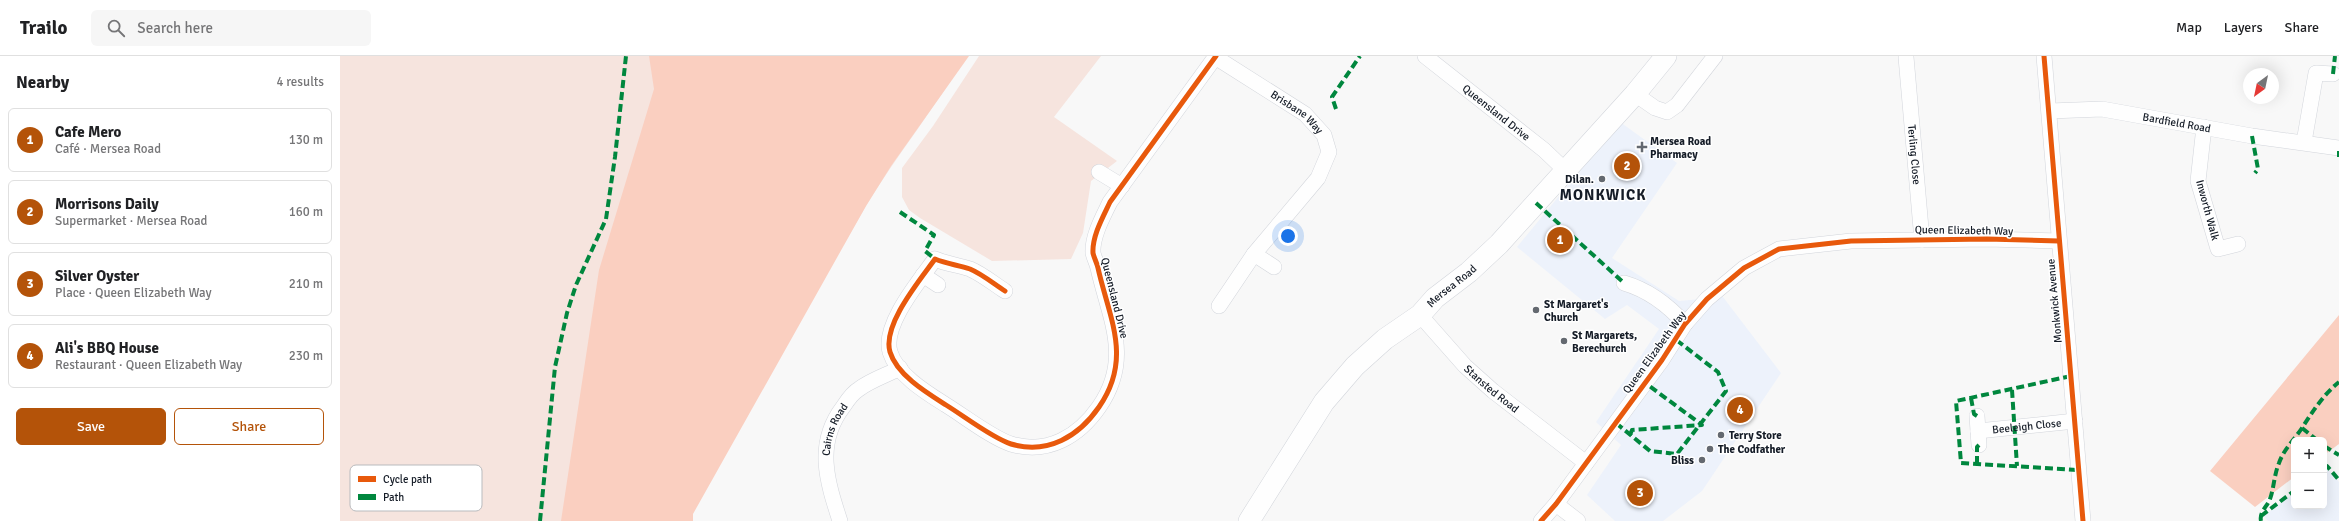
<!DOCTYPE html>
<html lang="en">
<head>
<meta charset="utf-8">
<style>
	body { margin:0; font-family:Signika,sans-serif; background:#f6f6f6; color:#202124 }
	.controls { position:absolute; right:12px; bottom:12px; display:grid; overflow:hidden; border-radius:6px; box-shadow:0 4px 16px #0002 }
	.controls button { width:36px; height:36px; display:grid; place-items:center; padding:0; border:0; border-bottom:1px solid #e0e0e0; background:#fff; color:#202124; font:20px sans-serif }
	.compass { position:absolute; left:1903px; top:12px; width:36px; height:36px; border-radius:50%; background:#fff; box-shadow:0 4px 16px #0002; rotate:213deg }
	.you { position:absolute; left:948px; top:180px; width:14px; height:14px; margin:-10px; border:3px solid #fff; border-radius:50%; background:#1a73e8; box-shadow:0 0 0 6px #1a73e833 }
	.badge { display:grid; place-items:center; width:26px; height:26px; border-radius:50%; background:#b45309; color:#fff; font-size:13px; font-weight:700 }
	.pin { position:absolute; translate:-50% -50%; border:2px solid #fff; box-shadow:0 1px 4px #0006 }
	.list { margin:0; padding:0; list-style:none }
	h2 { display:flex; justify-content:space-between; align-items:center; height:52px; margin:0; padding:0 16px; font-size:17px }
	h2 small { font-size:13px; font-weight:400; color:#757577 }
	.list li { display:grid; grid-template-columns:26px 1fr auto; gap:12px; align-items:center; box-sizing:border-box; height:64px; margin:0 8px 8px; padding:0 8px; border:1px solid #e0e0e0; border-radius:6px }
	.list b { display:block; font-size:15px; white-space:nowrap }
	.list p { margin:0; font-size:13px; white-space:nowrap; color:#757577 }
	.list em { font-size:13px; font-style:normal; color:#757577 }
	.actions { display:flex; gap:8px; padding:12px 16px }
	.actions a { flex:1; padding:9px 0; border:1px solid #b45309; border-radius:6px; text-align:center; font-size:14px; color:#b45309 }
	.actions .main { background:#b45309; color:#fff }
	.icon { flex:none; width:22px; height:22px; fill:none; stroke:currentColor; stroke-width:2; stroke-linecap:round; stroke-linejoin:round }
	.map { position:relative; flex:none; width:1999px; height:465px; overflow:hidden }
	header { display:flex; align-items:center; gap:24px; box-sizing:border-box; height:56px; padding:0 20px; background:#fff; border-bottom:1px solid #e0e0e0 }
	header strong { font-size:19px }
	nav { display:flex; gap:22px; margin-inline-start:auto; font-size:14px }
	.search { width:280px; height:36px; background:#f6f6f6; display:flex; align-items:center; gap:10px; box-sizing:border-box; padding:0 14px; border-radius:6px; color:#757577; font-size:15px }
	main { display:flex }
	aside { flex:1; background:#fff }
	.map>svg:first-child { display:block }
	.built { fill:#edf2fb }
	.green { fill:#f6e4de }
	.forest { fill:#facfc0 }
	.lines { fill:none; stroke-linecap:round; stroke-linejoin:round }
	.minor-casing { stroke:#d2d5db; stroke-width:16 }
	.secondary-casing { stroke:#d2d5db; stroke-width:22 }
	.minor { stroke:#fefefe; stroke-width:15 }
	.secondary { stroke:#fefefe; stroke-width:21 }
	.quiet { stroke:#00873e; stroke-width:4; stroke-dasharray:8 4; stroke-linecap:butt }
	.cycleway-casing { stroke:#fff; stroke-width:8 }
	.cycleway { stroke:#e8590c; stroke-width:5 }
	.poi-dot { fill:#646970; stroke:#fff; stroke-width:1.5 }
	.labels { text-anchor:middle; stroke-width:3; stroke-linejoin:round; paint-order:stroke }
	.street-label { font-size:11px; fill:#151c27; stroke:#fff }
	.poi-label { font-size:11px; font-weight:bold; fill:#151c27; stroke:#fff; text-anchor:start }
	.district-label { font-size:15px; font-weight:bold; letter-spacing:1px; fill:#151c27; stroke:#fff }
	.key { fill:#fff; stroke:#b9bbbe; stroke-width:1 }
	.key-label { font-size:11px; fill:#151c27 }
</style>
</head>
<body>
<header>
<strong>Trailo</strong>
<div class="search"><svg class="icon" aria-label="search" viewBox="0 0 24 24"><circle cx="10" cy="10" r="6"/><path d="M15 15l6 6"/></svg>Search here</div>
<nav><a>Map</a><a>Layers</a><a>Share</a></nav>
</header>
<main>
<aside>
<h2>Nearby<small>4 results</small></h2>
<ul class="list">
<li><span class="badge">1</span><div><b>Cafe Mero</b><p>Café · Mersea Road</p></div><em>130 m</em></li>
<li><span class="badge">2</span><div><b>Morrisons Daily</b><p>Supermarket · Mersea Road</p></div><em>160 m</em></li>
<li><span class="badge">3</span><div><b>Silver Oyster</b><p>Place · Queen Elizabeth Way</p></div><em>210 m</em></li>
<li><span class="badge">4</span><div><b>Ali's BBQ House</b><p>Restaurant · Queen Elizabeth Way</p></div><em>230 m</em></li>
</ul>
<div class="actions"><a class="main">Save</a><a>Share</a></div>
</aside>
<div class="map">
<svg width="1999" height="465" viewBox="0 0 1999 465">
	<rect width="100%" height="100%" fill="#f8f8f8"/>
	<!-- built -->
	<g class="built">
		<polygon points="1280,66 1337,107 1272,202 1339,245 1383,241 1441,317 1362,435 1323,465 1275,465 1247,439 1281,389 1256,366 1319,273 1287,249 1265,263 1177,191"/>
		<polygon points="1987,412 1999,426 1999,465 1928,465 1924,460 1954,437 1954,450 1984,450 1984,414"/>
	</g>
	<!-- green -->
	<g class="green">
		<path d="M0,0H626C595,52 557,99 526,150L343,465H0Z"/>
		<polygon points="639,0 761,0 714,61 777,105 751,125 743,177 731,203 652,205 580,162 569,154 562,141 562,112 593,70"/>
	</g>
	<!-- forest -->
	<g class="forest">
		<polygon points="309,0 629,0 551,110 526,150 353,458 353,465 221,465 259,214 314,33"/>
		<polygon points="1999,259 1999,388 1984,399 1984,384 1954,384 1954,421 1915,451 1870,415"/>
	</g>
	<g class="lines">
		<defs>
			<g id="minor">
				<path id="s1" d="M1085,0L1204,94L1226,115"/>
				<polyline points="1704,0 1743,465"/>
				<path id="s2" d="M875,1L965,58L984,79L989,96L978,122L914,198L879,250"/>
				<path id="s3" d="M1566,1L1582,184"/>
				<polyline points="1295,38 1315,52 1327,56 1337,49 1375,0"/>
				<path id="s4" d="M1710,55L1762,53L1912,80L1999,92"/>
				<polyline points="1864,71 1858,125 1878,193 1898,188"/>
				<polyline points="1964,86 1976,17 1993,18"/>
				<polyline points="759,116 782,130"/>
				<polyline points="914,198 934,211"/>
				<polyline points="583,219 598,229"/>
				<path d="M1284,227C1308,234 1329,250 1345,268"/>
				<path d="M665,235C654,228 642,218 630,213C618,209 607,208 595,203C580,224 542,269 550,296C557,319 587,337 606,349C624,360 652,382 671,388C708,399 739,380 759,351C793,302 769,262 758,212C757,207 754,202 753,197C752,180 763,161 770,146L876,0"/>
				<path id="s5" d="M1080,259L1125,310L1153,335L1246,407"/>
				<polyline points="1637,360 1638,375"/>
				<path id="s6" d="M1639,389L1638,375L1735,365"/>
				<polyline points="1216,448 1238,465"/>
				<path id="s7" d="M500,465C487,425 475,388 503,351C507,345 512,337 519,333C531,324 547,319 560,312"/>
				<polyline points="1201,465 1216,448 1322,304 1345,268 1367,243 1404,212 1439,193 1511,185 1647,183 1719,185"/>
			</g>
			<g id="secondary">
				<path id="s8" d="M909,465L984,346L1015,310L1045,283L1080,259L1095,242L1129,216L1159,188L1295,38L1326,0"/>
			</g>
		</defs>
		<!-- minor casing -->
		<use href="#minor" class="minor-casing"/>
		<!-- secondary casing -->
		<use href="#secondary" class="secondary-casing"/>
		<!-- minor -->
		<use href="#minor" class="minor"/>
		<!-- secondary -->
		<use href="#secondary" class="secondary"/>
		<!-- quiet -->
		<g class="quiet">
			<polyline points="1993,18 1995,0"/>
			<polyline points="996,53 992,41 1020,0"/>
			<polyline points="1912,80 1918,113 1915,117"/>
			<polyline points="1999,95 1999,101"/>
			<polyline points="1196,147 1284,227"/>
			<polyline points="560,156 594,179 585,195 595,203"/>
			<polyline points="1731,320 1616,345 1621,407 1738,414"/>
			<polyline points="1672,334 1677,410"/>
			<polyline points="1631,342 1634,358 1637,360"/>
			<polyline points="1276,367 1310,395 1337,398 1386,335 1378,316 1335,283"/>
			<polyline points="1962,372 1977,384"/>
			<polyline points="1290,379 1292,374 1362,369 1304,326"/>
			<polyline points="1984,390 1999,399"/>
			<polyline points="1637,408 1637,391 1639,389"/>
			<polyline points="1984,412 1987,410 1999,424"/>
			<polyline points="1921,460 1954,435"/>
			<polyline points="200,465 215,311 227,257 236,229 266,163 275,101 286,0"/>
			<path d="M1921,465C1919,456 1927,451 1930,443C1934,432 1934,419 1939,407C1944,393 1954,384 1962,372C1973,355 1983,339 1999,326"/>
		</g>
		<defs>
			<g id="cycleway">
				<polyline points="1704,0 1743,465"/>
				<path d="M665,235C654,228 642,218 630,213C618,209 607,208 595,203C580,224 542,269 550,296C557,319 587,337 606,349C624,360 652,382 671,388C708,399 739,380 759,351C793,302 769,262 758,212C757,207 754,202 753,197C752,180 763,161 770,146L876,0"/>
				<polyline points="1201,465 1216,448 1322,304 1345,268 1367,243 1404,212 1439,193 1511,185 1647,183 1719,185"/>
			</g>
		</defs>
		<!-- cycleway casing -->
		<use href="#cycleway" class="cycleway-casing"/>
		<!-- cycleway -->
		<use href="#cycleway" class="cycleway"/>
	</g>
	<!-- markers -->
	<g class="poi-dot">
		<path d="M1300 85h4v4h4v4h-4v4h-4v-4h-4v-4h4z"/>
		<circle cx="1262" cy="123" r="4"/>
		<circle cx="1196" cy="254" r="4"/>
		<circle cx="1224" cy="285" r="4"/>
		<circle cx="1381" cy="379" r="4"/>
		<circle cx="1370" cy="393" r="4"/>
		<circle cx="1362" cy="404" r="4"/>
	</g>
	<g class="labels">
		<!-- street labels -->
		<g class="street-label">
			<text dy="4" stroke="none"><textPath href="#s1" startOffset="91">Queensland Drive</textPath></text>
			<text dy="4" stroke="none"><textPath href="#s2" startOffset="99">Brisbane Way</textPath></text>
			<text dy="4" stroke="none"><textPath href="#s4" startOffset="128">Bardfield Road</textPath></text>
			<text dy="4" stroke="none"><textPath href="#s3" startOffset="98">Terling Close</textPath></text>
			<text transform="translate(1868 154) rotate(75)" y="4">Inworth Walk</text>
			<text transform="translate(1624 174) rotate(1)" y="4">Queen Elizabeth Way</text>
			<text dy="4" stroke="none"><textPath href="#s8" startOffset="314">Mersea Road</textPath></text>
			<text transform="translate(775 242) rotate(76)" y="4">Queensland Drive</text>
			<text transform="translate(1714 245) rotate(-95)" y="4">Monkwick Avenue</text>
			<text transform="translate(1314 296) rotate(-54)" y="4">Queen Elizabeth Way</text>
			<text dy="4" stroke="none"><textPath href="#s5" startOffset="103">Stansted Road</textPath></text>
			<text dy="4" stroke="none"><textPath href="#s6" startOffset="63">Beeleigh Close</textPath></text>
			<text dy="4" stroke="none"><textPath href="#s7" startOffset="95">Cairns Road</textPath></text>
		</g>
		<!-- poi labels -->
		<g class="poi-label">
			<text x="1310" y="89">Mersea Road<tspan x="1310" dy="13">Pharmacy</tspan></text>
			<text x="1254" y="127" text-anchor="end">Dilan.</text>
			<text x="1204" y="252">St Margaret's<tspan x="1204" dy="13">Church</tspan></text>
			<text x="1232" y="283">St Margarets,<tspan x="1232" dy="13">Berechurch</tspan></text>
			<text x="1389" y="383">Terry Store</text>
			<text x="1378" y="397">The Codfather</text>
			<text x="1354" y="408" text-anchor="end">Bliss</text>
		</g>
		<!-- district labels -->
		<g class="district-label">
			<text x="1263" y="144">MONKWICK</text>
		</g>
	</g>
	<!-- legend -->
	<rect x="10" y="409" width="132" height="46" rx="6" class="key"/>
	<rect x="18" y="420" width="18" height="6" fill="#e8590c"/>
	<rect x="18" y="438" width="18" height="6" fill="#00873e"/>
	<g class="key-label">
		<text x="43" y="427">Cycle path</text>
		<text x="43" y="445">Path</text>
	</g>
</svg>
<div class="controls">
<button>+</button>
<button>−</button>
</div>
<svg class="compass" viewBox="-18 -18 36 36"><path d="M0-13l5 13h-10z" fill="#e53935"/><path d="M0 13l5-13h-10z" fill="#757577"/></svg>
<div class="you"></div>
<div class="pin badge" style="left:1220px;top:184px">1</div>
<div class="pin badge" style="left:1287px;top:110px">2</div>
<div class="pin badge" style="left:1300px;top:437px">3</div>
<div class="pin badge" style="left:1400px;top:354px">4</div>
</div>
</main>
</body>
</html>
